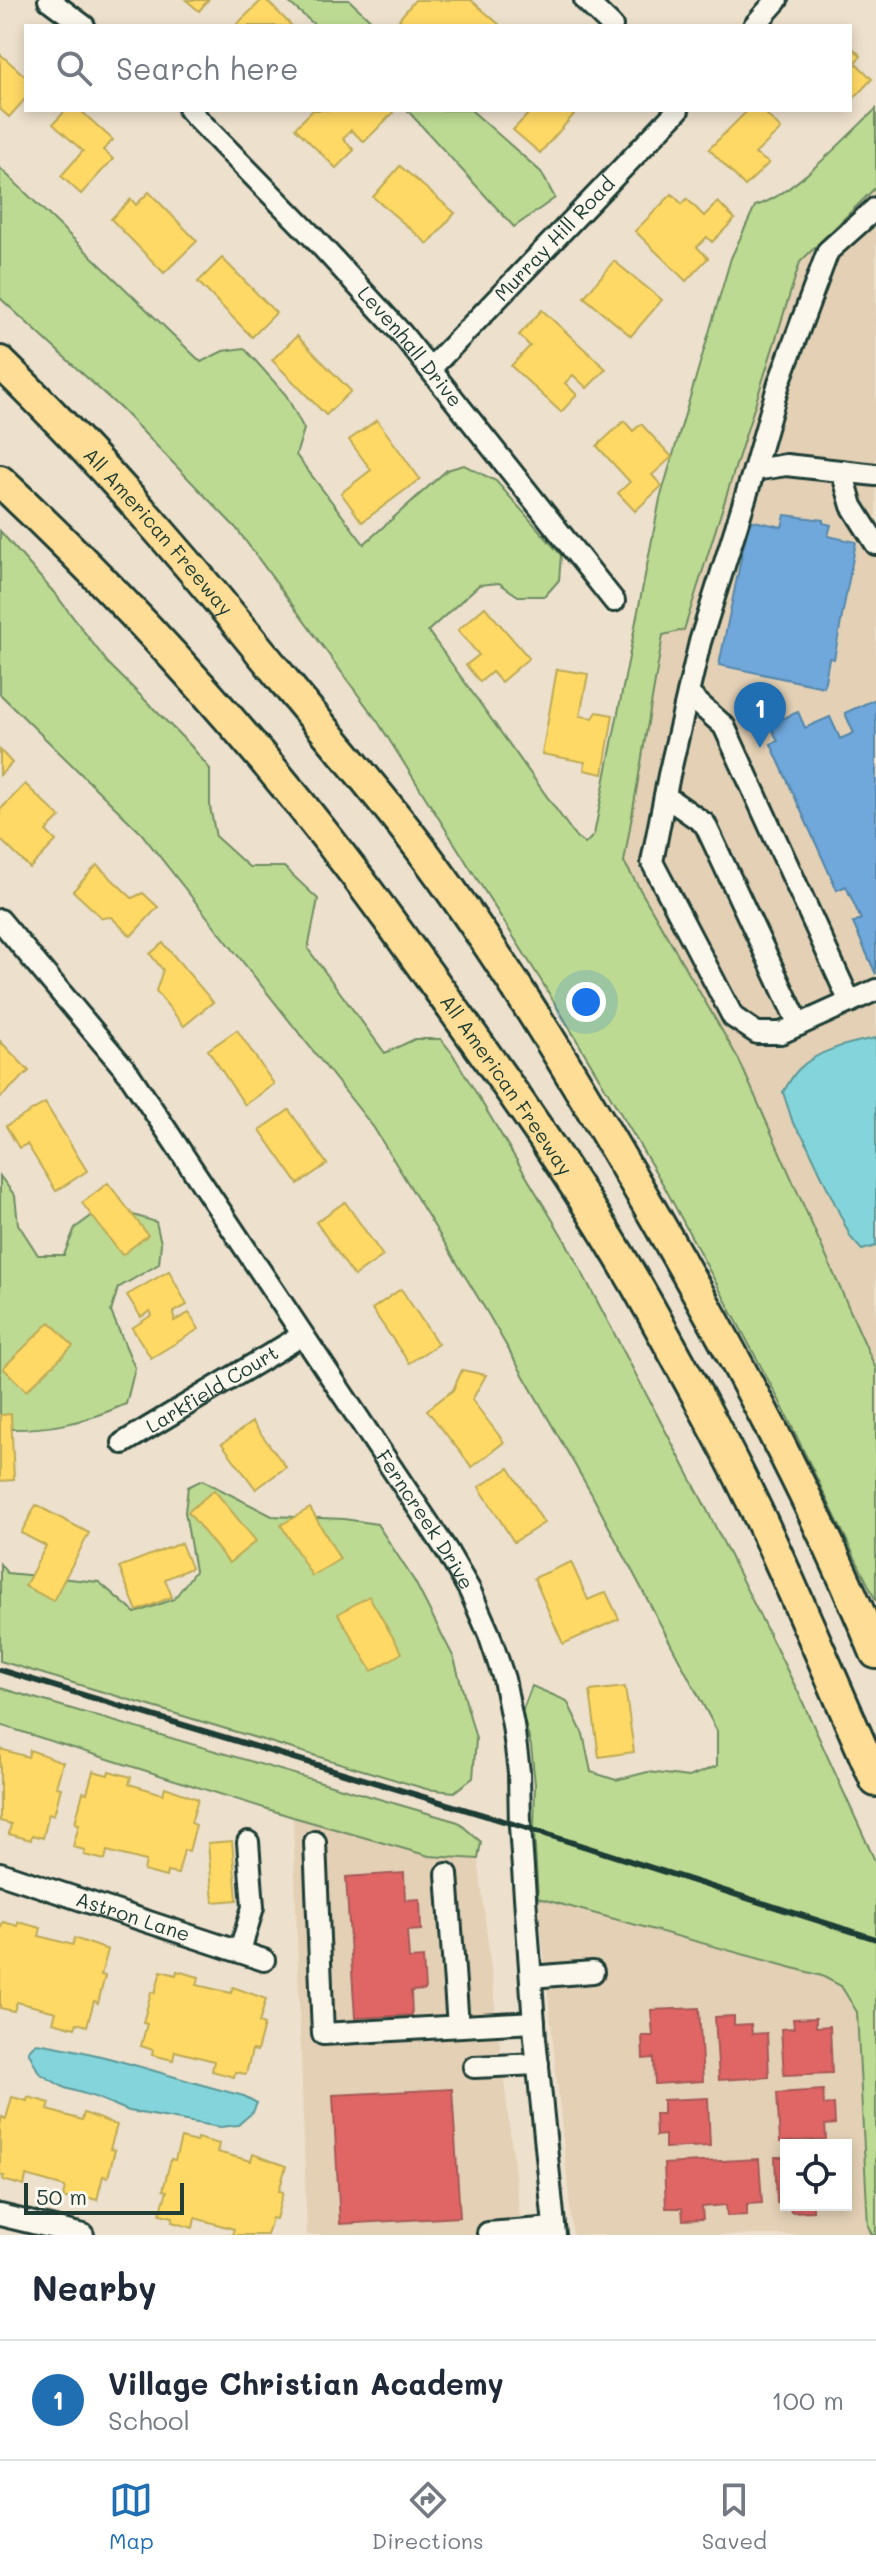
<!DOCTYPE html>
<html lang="en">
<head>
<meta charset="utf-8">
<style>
	body { margin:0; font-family:Mali,sans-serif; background:#f6f6f7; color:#1f2937 }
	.controls { position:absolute; right:24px; bottom:24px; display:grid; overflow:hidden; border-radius:0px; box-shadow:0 4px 12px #0003 }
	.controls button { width:72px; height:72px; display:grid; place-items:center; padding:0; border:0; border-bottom:2px solid #e0e1e3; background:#fff; color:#1f2937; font:40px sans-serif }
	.scale { position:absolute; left:24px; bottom:20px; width:160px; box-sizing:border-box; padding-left:8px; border:4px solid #1f3d34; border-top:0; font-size:22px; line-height:28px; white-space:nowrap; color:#1f3d34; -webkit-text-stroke:6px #fbf7ec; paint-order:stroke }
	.you { position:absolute; left:586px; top:1002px; width:28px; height:28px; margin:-20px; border:6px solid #fff; border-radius:50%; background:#1a73e8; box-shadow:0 0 0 12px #1a73e833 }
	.badge { display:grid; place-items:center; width:52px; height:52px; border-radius:50%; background:#1f6fb2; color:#fff; font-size:26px; font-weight:700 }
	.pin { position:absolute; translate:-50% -66px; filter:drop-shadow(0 2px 4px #0008) }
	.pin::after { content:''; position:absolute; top:42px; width:28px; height:24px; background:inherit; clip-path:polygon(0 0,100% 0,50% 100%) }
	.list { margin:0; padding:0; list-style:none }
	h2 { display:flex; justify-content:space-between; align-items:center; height:104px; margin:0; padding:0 32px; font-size:34px }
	h2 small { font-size:26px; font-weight:400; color:#747a83 }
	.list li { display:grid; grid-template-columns:52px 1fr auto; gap:24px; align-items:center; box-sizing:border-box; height:120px; padding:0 32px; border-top:2px solid #e0e1e3 }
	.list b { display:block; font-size:30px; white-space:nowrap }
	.list p { margin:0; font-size:26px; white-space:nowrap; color:#747a83 }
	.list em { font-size:26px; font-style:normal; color:#747a83 }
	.icon { flex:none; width:44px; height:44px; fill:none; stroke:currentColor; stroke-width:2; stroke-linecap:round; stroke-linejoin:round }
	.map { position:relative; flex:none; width:876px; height:2235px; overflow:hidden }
	.search { position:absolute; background:#fff; box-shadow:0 4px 12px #0003; left:24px; right:24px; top:24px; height:88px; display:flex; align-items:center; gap:20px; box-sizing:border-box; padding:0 28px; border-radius:0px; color:#747a83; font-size:30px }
	.sheet { height:224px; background:#fff }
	nav { display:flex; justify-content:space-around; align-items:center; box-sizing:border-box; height:112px; border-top:2px solid #e0e1e3; background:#fff; font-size:22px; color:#747a83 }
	nav a { display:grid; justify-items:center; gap:4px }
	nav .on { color:#1f6fb2 }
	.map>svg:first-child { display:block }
	.built { fill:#e3d0b5; fill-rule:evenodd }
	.green { fill:#bdda92; stroke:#6e8c63; stroke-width:2 }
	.water { fill:#84d5db; stroke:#5c9898; stroke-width:2 }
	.homes { fill:#ffd966; stroke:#bcaa57; stroke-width:2 }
	.shops { fill:#e06666; stroke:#a65a57; stroke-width:2 }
	.schools { fill:#6fa8dc; stroke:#5788aa; stroke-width:2 }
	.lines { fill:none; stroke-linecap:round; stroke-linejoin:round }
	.minor-casing { stroke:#1f3d34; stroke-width:26 }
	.highway-casing { stroke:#1f3d34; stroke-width:36 }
	.minor { stroke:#fbf7ec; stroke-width:20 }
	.highway { stroke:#fedd96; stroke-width:30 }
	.rail { stroke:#1f3d34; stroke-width:6 }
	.labels { text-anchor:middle; stroke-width:8; stroke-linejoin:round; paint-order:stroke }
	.street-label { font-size:20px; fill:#1f3d34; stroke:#fbf7ec }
</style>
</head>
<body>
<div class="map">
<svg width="876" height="2235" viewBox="0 0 876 2235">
	<rect width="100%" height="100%" fill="#ede0cc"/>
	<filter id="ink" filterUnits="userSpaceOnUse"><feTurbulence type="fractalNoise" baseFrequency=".0125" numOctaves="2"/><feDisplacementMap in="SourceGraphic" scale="16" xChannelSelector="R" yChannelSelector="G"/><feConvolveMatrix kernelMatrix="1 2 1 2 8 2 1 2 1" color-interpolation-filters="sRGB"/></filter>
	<g filter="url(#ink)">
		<!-- built -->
		<g class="built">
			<polygon points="876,187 876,1369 739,1060 624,862 663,634 684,630 800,262"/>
			<polygon points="293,1817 429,1856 478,1859 522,2235 307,2235"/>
			<path d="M538,1898L822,1976L841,1986L857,2012L868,2226L872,2235H573ZM786,2145H846V2205H786Z"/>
		</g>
		<!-- green -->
		<g class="green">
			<polygon points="286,0 349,0 377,26 316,26"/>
			<path d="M876,109V187L800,262L684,630L663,635L624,862L739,1060L876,1369V1601L780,1402L664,1186L542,982L378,722L236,528L121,409L0,298V168L201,362L223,351L244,348L286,395L304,429L296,455L364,544L447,470L464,465L496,481L561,555L559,580L545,596H518L499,583L479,585L428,631L576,837L585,844L594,835L660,499L731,258L755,206C791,197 847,136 876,109Z"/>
			<polygon points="407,110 471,110 541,172 555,198 514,227"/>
			<polygon points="0,531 56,595 108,663 191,746 210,769 210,807 216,837 249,867 284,867 318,899 308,949 385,1053 415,1039 441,1039 452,1053 567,1244 702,1500 799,1694 876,1863 876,2235 872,2235 868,2226 857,2012 841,1986 822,1976 538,1898 534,1831 535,1784 531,1746 522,1712 532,1686 567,1701 583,1734 591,1772 616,1780 648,1772 689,1777 717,1766 717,1731 591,1493 487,1312 374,1128 141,833 0,694"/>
			<path d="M0,1176L15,1196L18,1224L38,1255H64L75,1228L105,1206L156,1222L161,1243L159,1264L118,1288L111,1312L135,1368L126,1404C80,1424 50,1430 0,1429Z"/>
			<polygon points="202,1480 272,1516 344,1519 377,1524 415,1582 454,1658 476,1739 473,1778 454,1792 426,1789 0,1661 0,1564 7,1573 99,1582 135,1613 174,1599 195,1571 185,1512 188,1487"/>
			<polygon points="0,1688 458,1822 481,1842 478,1859 429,1856 293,1817 0,1725"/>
		</g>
		<!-- water -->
		<g class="water">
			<path d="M876,1038V1246L862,1250L851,1238L804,1138L793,1123L783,1092C788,1085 792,1076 798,1070C817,1050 850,1043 876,1038Z"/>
			<path d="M36,2043C107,2053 174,2079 244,2096L257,2103L253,2112L238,2125L220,2127L129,2111L95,2097L65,2088L39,2073L28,2051Z"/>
		</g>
		<!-- homes -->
		<g class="homes">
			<polygon points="186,0 208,0 199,11"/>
			<polygon points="262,0 266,0 292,26 235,26"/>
			<polygon points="415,0 471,0 501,26 408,26 399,19"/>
			<polygon points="850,45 861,56 855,62 872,79 851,101"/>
			<polygon points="0,54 26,77 26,98 9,117 0,109"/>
			<polygon points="66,110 80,110 113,140 103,150 113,159 81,194 61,176 83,151 53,124"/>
			<polygon points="313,110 391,110 393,113 364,142 351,130 343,139 354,150 336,168 295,128"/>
			<polygon points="532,110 578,110 540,153 513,130"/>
			<polygon points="748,110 762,110 781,129 755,154 769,163 745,186 709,149"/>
			<polygon points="400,166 455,213 428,244 373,197"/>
			<polygon points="149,192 197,241 164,273 111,219 131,199 136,205"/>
			<polygon points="672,194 682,204 687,199 704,216 718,202 735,219 712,242 707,237 697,247 708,258 686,281 635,231"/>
			<polygon points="222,258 276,313 252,337 198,282"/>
			<polygon points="614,261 662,300 631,336 584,297"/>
			<polygon points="542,310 606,369 587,388 573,375 565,383 577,395 561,412 511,366 530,346 519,335"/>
			<polygon points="297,336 351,391 326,415 272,360"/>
			<polygon points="377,420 420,479 362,522 341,493 371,470 349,440"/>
			<polygon points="624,421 633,431 641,424 672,457 652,475 662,486 635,511 618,493 630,482 597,446"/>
			<polygon points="485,607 529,658 501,682 492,672 480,682 466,665 479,655 458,630"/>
			<polygon points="557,669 588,674 580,716 593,718 597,712 613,715 603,774 584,770 585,762 542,754"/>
			<polygon points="0,750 12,763 0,775"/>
			<polygon points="25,784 60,817 46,831 56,841 30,868 0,839 0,810"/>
			<polygon points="97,865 132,898 143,893 158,907 131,936 111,917 102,918 73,891"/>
			<polygon points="163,943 213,1002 184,1026 156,991 163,970 150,954"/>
			<polygon points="237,1030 274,1084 245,1105 208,1050"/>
			<polygon points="0,1041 29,1071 1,1097 0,1096"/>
			<polygon points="45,1103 87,1171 56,1191 27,1144 19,1148 6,1126"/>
			<polygon points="289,1110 327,1164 298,1184 260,1130"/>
			<polygon points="108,1183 148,1235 122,1255 82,1203"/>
			<polygon points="345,1202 383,1256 354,1276 316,1222"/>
			<polygon points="169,1271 187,1305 174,1312 174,1321 189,1313 199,1329 151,1358 132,1328 152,1315 150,1311 141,1317 127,1295"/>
			<polygon points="401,1289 438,1344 409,1363 372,1309"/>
			<polygon points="50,1322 73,1346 26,1391 3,1368"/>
			<polygon points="462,1370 486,1375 472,1400 504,1442 472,1467 427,1410 453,1390"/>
			<polygon points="11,1414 14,1480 0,1481 0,1415"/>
			<polygon points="252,1422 286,1467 256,1489 222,1444"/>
			<polygon points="509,1468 544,1523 514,1542 479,1487"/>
			<polygon points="214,1490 256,1541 229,1563 188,1512"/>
			<polygon points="36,1505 89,1533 53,1601 25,1586 46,1546 21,1533"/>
			<polygon points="310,1508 340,1559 312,1576 281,1525"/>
			<polygon points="181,1543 191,1568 165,1579 172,1597 137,1611 119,1567"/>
			<polygon points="571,1562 588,1600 606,1592 619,1619 563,1644 534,1578"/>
			<polygon points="369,1596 402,1653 372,1671 338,1614"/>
			<polygon points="625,1687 634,1752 599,1757 590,1691"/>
			<polygon points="0,1749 28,1757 30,1750 63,1762 56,1787 61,1788 54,1815 49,1813 43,1838 32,1835 31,1840 9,1834 11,1824 0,1821"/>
			<polygon points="93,1771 108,1775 109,1771 131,1777 129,1784 163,1794 165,1787 198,1799 191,1823 196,1825 189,1851 184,1850 178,1874 167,1872 166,1877 144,1871 146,1861 107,1851 105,1860 84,1855 85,1850 73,1847 79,1824 75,1823 83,1792 87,1793"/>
			<polygon points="232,1841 237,1900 213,1902 208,1843"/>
			<polygon points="3,1922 18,1926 18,1922 41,1928 39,1936 73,1945 74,1938 108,1950 101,1975 105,1976 98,2003 94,2001 87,2026 77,2023 75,2028 53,2022 56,2012 17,2002 14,2011 0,2008 0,1932"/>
			<polygon points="161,1971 176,1975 177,1971 199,1977 197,1985 231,1993 233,1987 266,1999 259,2023 264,2025 257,2051 252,2050 246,2074 235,2072 234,2077 212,2071 214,2061 175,2051 173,2060 152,2055 153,2050 141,2046 147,2024 143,2023 151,1992 155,1993"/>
			<polygon points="12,2097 27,2101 28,2097 50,2103 48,2110 82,2120 84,2113 117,2125 110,2149 115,2150 108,2177 103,2176 97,2200 86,2197 85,2203 63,2197 65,2187 26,2176 24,2186 3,2180 4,2176 0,2175 0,2125 2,2117 6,2119"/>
			<polygon points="181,2138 196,2142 197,2138 219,2144 217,2152 251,2161 253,2154 286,2166 279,2191 283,2192 276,2219 272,2218 267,2235 232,2235 234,2229 195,2218 193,2228 172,2222 173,2217 160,2214 167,2191 163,2190 171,2159 175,2160"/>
		</g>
		<!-- shops -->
		<g class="shops">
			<polygon points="404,1873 405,1900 420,1899 421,1930 407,1931 409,1959 423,1958 425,1990 411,1991 412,2015 355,2018 346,1877"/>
			<polygon points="699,2008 703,2081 655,2084 654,2058 643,2059 642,2036 653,2036 651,2010"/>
			<polygon points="734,2016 734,2025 751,2024 752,2034 767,2033 769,2077 719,2080 715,2017"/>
			<polygon points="816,2018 816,2027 830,2026 832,2073 784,2075 781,2029 794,2028 793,2019"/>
			<polygon points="452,2089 460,2217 340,2224 333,2095"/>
			<polygon points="823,2090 824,2105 834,2104 835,2124 825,2125 826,2139 780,2142 777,2093"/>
			<polygon points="708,2098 710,2146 665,2148 665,2135 656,2136 655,2114 663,2114 663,2100"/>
			<polygon points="775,2157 786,2157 786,2203 777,2203"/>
			<polygon points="759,2159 762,2203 747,2204 747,2215 727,2216 726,2205 702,2207 703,2219 683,2220 682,2208 666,2208 664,2164"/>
			<polygon points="790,2205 813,2205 813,2211 791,2212"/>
		</g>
		<!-- schools -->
		<g class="schools">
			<polygon points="785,515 823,520 823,523 831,525 828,536 856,542 834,659 829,658 824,687 719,665 749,520 782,527"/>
			<polygon points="876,699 876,757 867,761 859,744 843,751 876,818 876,974 853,923 861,919 846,886 837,890 771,744 778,741 770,724 798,712 805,728 830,717 840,739 854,733 845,713"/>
			<polygon points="876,699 876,974 853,923 861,919 846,886 837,890 771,744 778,741 770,724 798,712 805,728 830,717 840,739 854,733 845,713"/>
		</g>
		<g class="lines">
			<defs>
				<g id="minor">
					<polyline points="49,0 84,26"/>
					<polyline points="585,0 612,26"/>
					<polyline points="754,26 777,0"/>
					<path id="s1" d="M189,110L313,237L402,334L614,601"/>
					<path id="s2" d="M430,369L678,110"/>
					<polyline points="754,470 779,383 828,251 876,208"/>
					<polyline points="842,471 852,506 876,544"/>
					<polyline points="876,475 786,465 754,470 700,642 669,775 652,862 733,1017 757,1033 781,1033 876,990"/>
					<polyline points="688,694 724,726 850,1002"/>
					<polyline points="665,796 705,824 799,1025"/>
					<path id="s3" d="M0,920L129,1074L447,1551L470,1591L489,1634L504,1679L513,1725L519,1772L520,1826L535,2038L555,2235"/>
					<path id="s4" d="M123,1443L301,1336"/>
					<polyline points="315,1842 323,2034 534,2022"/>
					<path id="s5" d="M0,1873L264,1960"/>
					<polyline points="447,1874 458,2026"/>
					<polyline points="240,1951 253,1907 248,1842"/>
					<polyline points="531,1977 593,1972"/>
					<polyline points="474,2067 538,2064"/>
					<polyline points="0,2215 83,2235"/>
					<polyline points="488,2233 554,2228"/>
				</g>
				<g id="highway">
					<path id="s6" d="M0,362C106,465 201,577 293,692C340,749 389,805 432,864C514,976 586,1097 655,1217C736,1358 814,1502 876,1653"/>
					<path id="s7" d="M0,481C142,614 275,763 389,920C480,1047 574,1172 650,1309C688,1378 727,1448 761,1520C801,1606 838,1694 876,1781"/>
				</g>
			</defs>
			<!-- minor casing -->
			<use href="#minor" class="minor-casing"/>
			<!-- highway casing -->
			<use href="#highway" class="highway-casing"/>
			<!-- minor -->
			<use href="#minor" class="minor"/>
			<!-- highway -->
			<use href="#highway" class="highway"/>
			<!-- rail -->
			<polyline class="rail" points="0,1670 520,1826 876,1939"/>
		</g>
	</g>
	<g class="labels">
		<!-- street labels -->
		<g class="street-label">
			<text dy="7" stroke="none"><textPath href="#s2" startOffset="180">Murray Hill Road</textPath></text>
			<text dy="7" stroke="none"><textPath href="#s1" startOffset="324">Levenhall Drive</textPath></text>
			<text dy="7" stroke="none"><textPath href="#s6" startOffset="232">All American Freeway</textPath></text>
			<text dy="7" stroke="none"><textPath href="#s7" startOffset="790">All American Freeway</textPath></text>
			<text dy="7" stroke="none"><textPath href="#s4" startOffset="104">Larkfield Court</textPath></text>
			<text dy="7" stroke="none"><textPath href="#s3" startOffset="736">Ferncreek Drive</textPath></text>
			<text dy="7" stroke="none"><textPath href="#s5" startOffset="140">Astron Lane</textPath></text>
		</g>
	</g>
</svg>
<div class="controls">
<button><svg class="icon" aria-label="locate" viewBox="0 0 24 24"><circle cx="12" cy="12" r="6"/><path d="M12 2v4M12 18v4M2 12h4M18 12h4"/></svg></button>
</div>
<div class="scale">50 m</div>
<div class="you"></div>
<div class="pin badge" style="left:760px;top:748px">1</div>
<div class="search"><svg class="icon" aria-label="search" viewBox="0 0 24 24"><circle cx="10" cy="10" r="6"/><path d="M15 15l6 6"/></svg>Search here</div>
</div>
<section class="sheet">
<h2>Nearby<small></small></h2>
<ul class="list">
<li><span class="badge">1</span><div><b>Village Christian Academy</b><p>School</p></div><em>100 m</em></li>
</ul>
</section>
<nav>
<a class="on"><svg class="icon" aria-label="map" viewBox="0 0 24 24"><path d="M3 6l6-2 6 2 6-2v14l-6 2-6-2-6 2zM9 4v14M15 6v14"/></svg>Map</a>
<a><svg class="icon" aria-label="directions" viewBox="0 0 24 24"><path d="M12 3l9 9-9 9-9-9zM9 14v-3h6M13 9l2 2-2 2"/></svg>Directions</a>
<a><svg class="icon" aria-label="saved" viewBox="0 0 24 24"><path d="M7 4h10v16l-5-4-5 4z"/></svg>Saved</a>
</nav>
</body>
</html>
